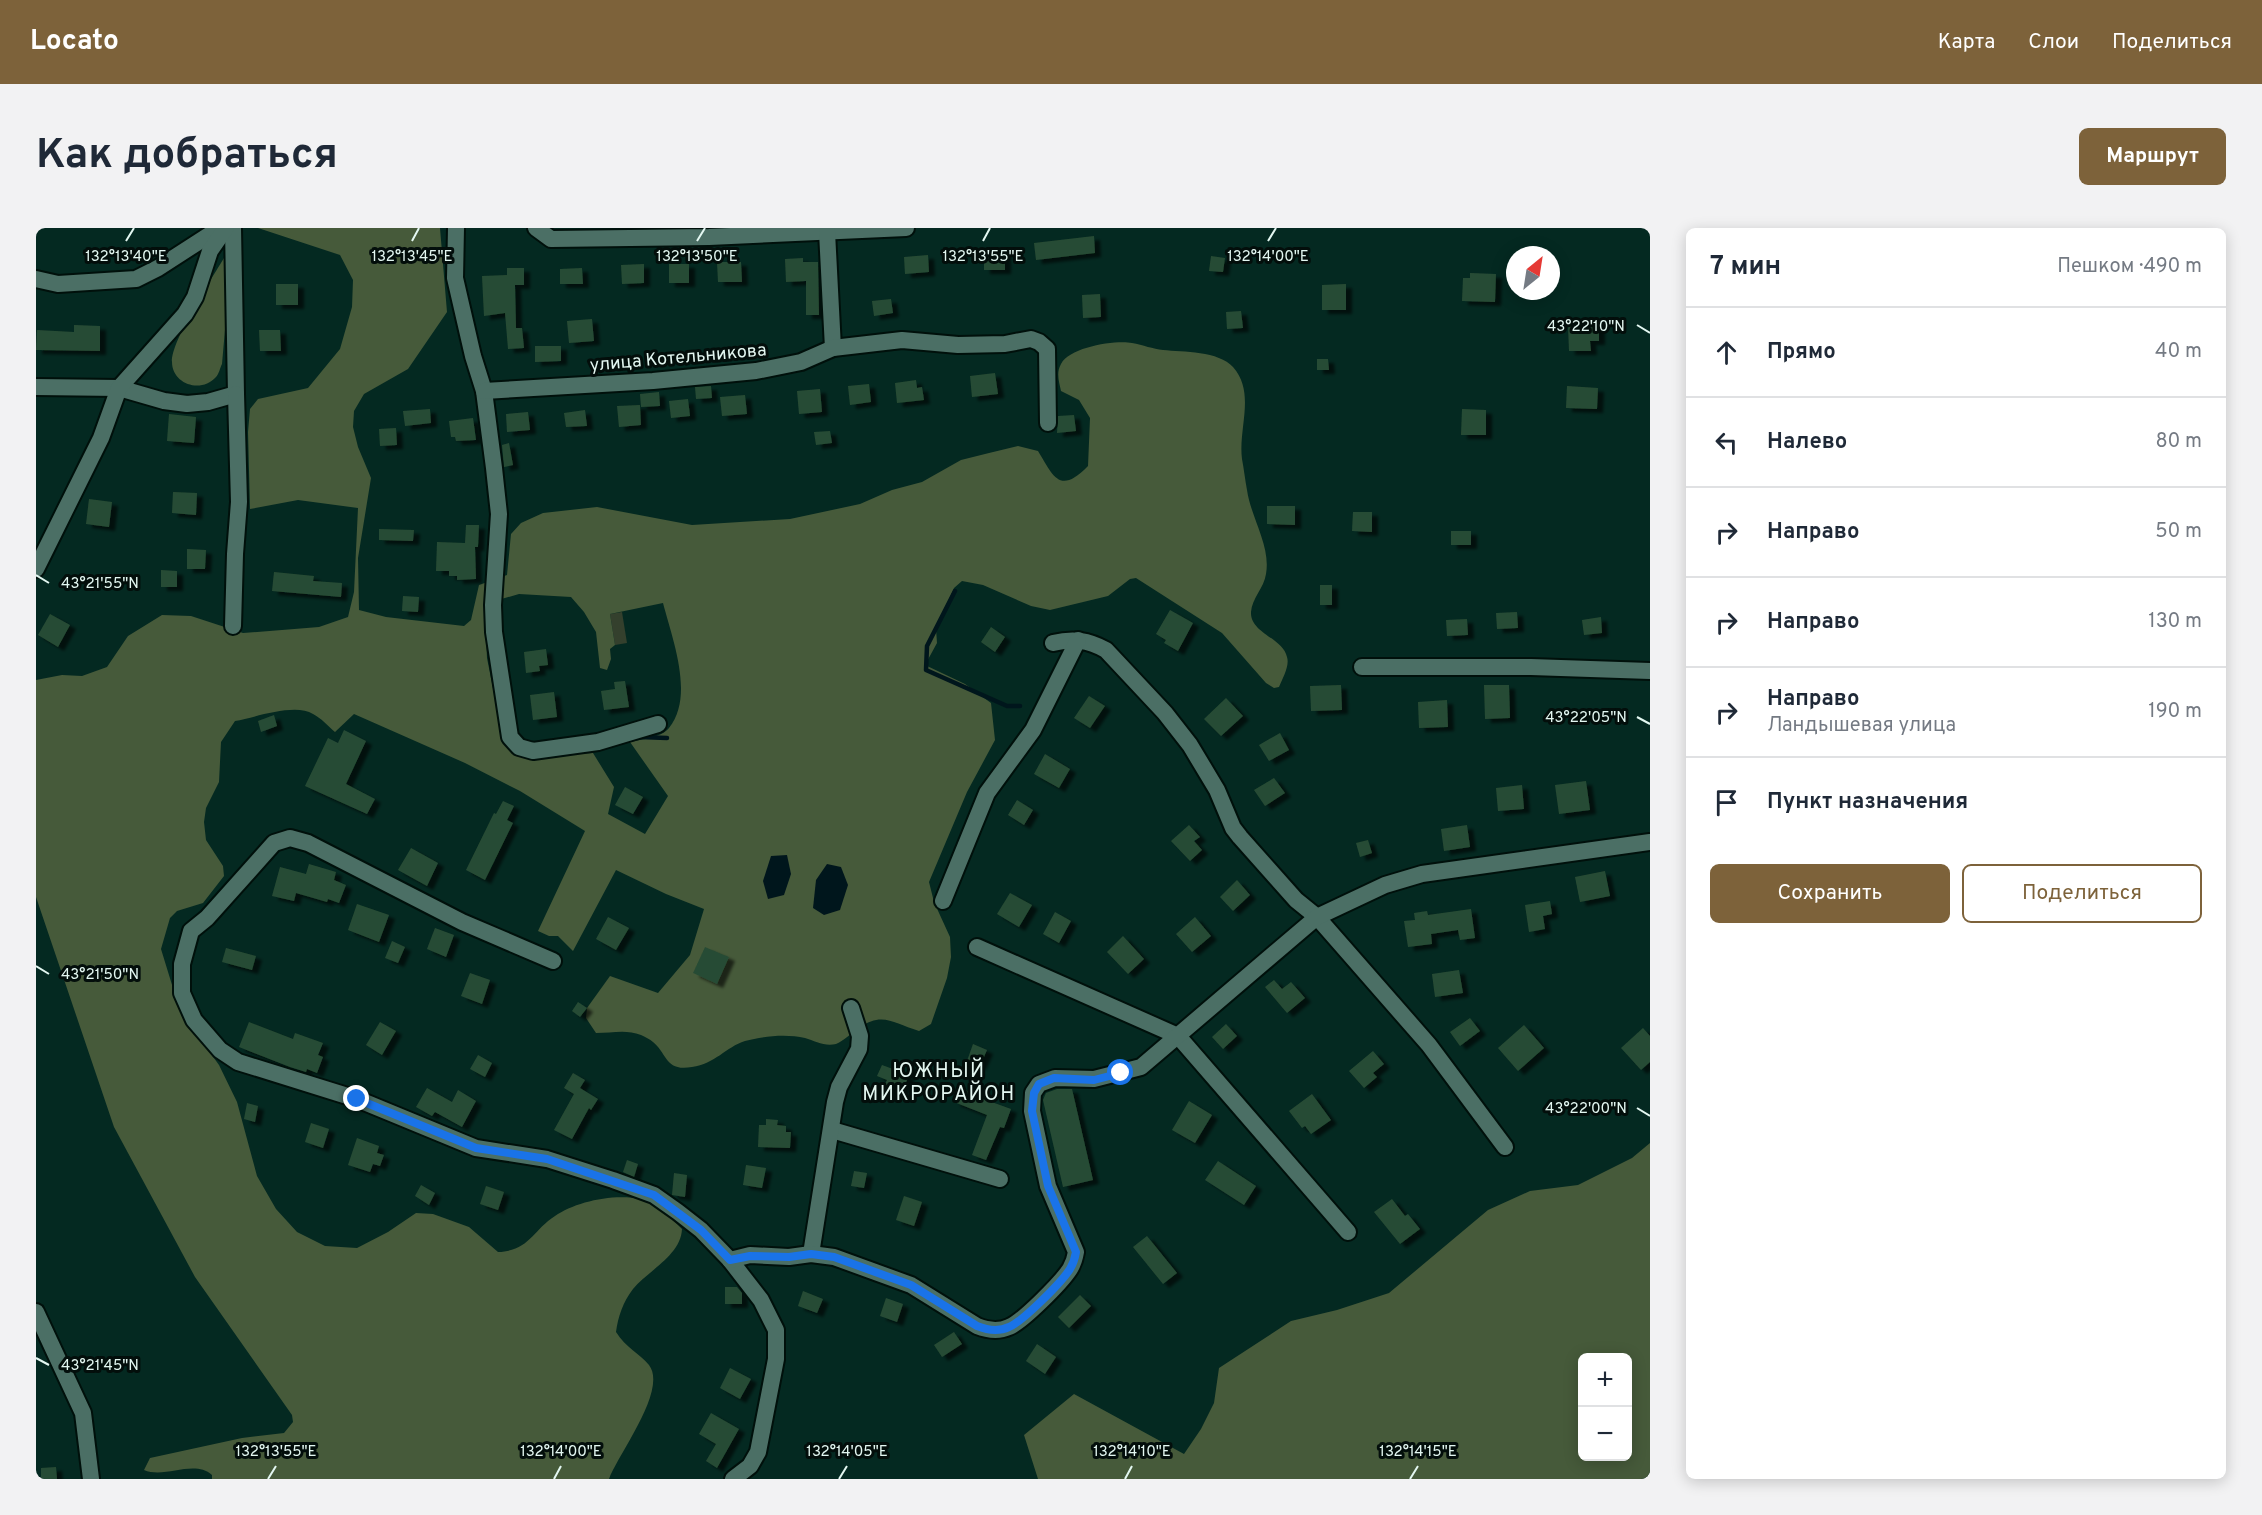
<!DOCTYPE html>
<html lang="ru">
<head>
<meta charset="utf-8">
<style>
	body { margin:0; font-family:Overpass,sans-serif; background:#f2f2f3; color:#1f2937 }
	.controls { position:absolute; right:18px; bottom:18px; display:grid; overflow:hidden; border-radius:9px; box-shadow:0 3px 15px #0003 }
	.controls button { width:54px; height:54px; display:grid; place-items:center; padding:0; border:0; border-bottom:2px solid #e0e1e3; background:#fff; color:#1f2937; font:30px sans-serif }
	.compass { position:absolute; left:1470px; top:18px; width:54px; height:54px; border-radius:50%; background:#fff; box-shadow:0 3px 15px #0003; rotate:30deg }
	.stop { position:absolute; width:18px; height:18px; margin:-14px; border:4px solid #1a73e8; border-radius:50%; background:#fff }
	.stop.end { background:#1a73e8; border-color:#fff; box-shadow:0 2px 6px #0008 }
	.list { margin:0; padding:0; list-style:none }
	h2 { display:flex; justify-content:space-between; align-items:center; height:78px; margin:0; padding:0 24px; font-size:26px }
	h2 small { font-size:20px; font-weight:400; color:#747a83 }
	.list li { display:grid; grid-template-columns:39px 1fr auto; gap:18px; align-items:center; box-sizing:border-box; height:90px; padding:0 24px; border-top:2px solid #e0e1e3 }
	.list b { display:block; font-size:22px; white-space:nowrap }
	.list p { margin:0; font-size:20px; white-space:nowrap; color:#747a83 }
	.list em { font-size:20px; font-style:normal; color:#747a83 }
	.actions { display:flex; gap:12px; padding:18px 24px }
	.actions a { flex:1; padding:14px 0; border:2px solid #7d623a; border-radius:9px; text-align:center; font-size:21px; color:#7d623a }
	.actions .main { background:#7d623a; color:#fff }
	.icon { flex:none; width:33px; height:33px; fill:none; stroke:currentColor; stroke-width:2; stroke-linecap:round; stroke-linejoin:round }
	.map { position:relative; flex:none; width:1614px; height:1251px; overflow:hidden; border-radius:9px }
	header { display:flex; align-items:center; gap:36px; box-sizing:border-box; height:84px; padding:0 30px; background:#7d623a; color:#fff }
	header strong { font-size:28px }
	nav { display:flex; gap:33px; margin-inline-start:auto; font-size:21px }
	.intro { display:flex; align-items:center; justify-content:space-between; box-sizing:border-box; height:144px; padding:0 36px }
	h1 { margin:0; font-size:42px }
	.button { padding:15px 27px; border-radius:9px; background:#7d623a; color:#fff; font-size:21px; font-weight:700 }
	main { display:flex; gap:36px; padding:0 36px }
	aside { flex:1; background:#fff; border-radius:9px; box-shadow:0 3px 15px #0003 }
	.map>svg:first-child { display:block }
	.green { fill:#34402d }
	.forest { fill:#465a3a; fill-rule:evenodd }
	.water { fill:#00161c }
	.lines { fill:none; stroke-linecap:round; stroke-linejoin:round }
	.stream { stroke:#00161c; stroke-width:4.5 }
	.building { fill:#284b34; filter:url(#shadow) }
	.street-casing { stroke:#00100b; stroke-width:20 }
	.street { stroke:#4b6f65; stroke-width:16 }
	.route { stroke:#1a73e8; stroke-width:8 }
	.ticks { fill:none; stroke:#e3f7f1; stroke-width:2 }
	.labels { text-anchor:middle; stroke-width:6; stroke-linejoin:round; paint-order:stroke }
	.street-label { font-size:18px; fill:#e3f7f1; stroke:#030e0b }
	.neighbourhood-label { font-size:20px; letter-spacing:1.5px; fill:#e3f7f1; stroke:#030e0b }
	.ticks-label { font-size:15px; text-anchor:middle; fill:#e3f7f1; stroke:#030e0b; stroke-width:6; stroke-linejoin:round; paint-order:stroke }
</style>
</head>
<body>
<header>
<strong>Locato</strong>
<nav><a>Карта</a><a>Слои</a><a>Поделиться</a></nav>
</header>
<div class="intro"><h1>Как добраться</h1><a class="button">Маршрут</a></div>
<main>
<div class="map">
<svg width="1614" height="1251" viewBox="0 0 1614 1251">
	<defs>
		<filter id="shadow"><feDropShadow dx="6" dy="4" stdDeviation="1.5" flood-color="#0009"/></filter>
	</defs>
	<rect width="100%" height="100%" fill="#042921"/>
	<!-- green -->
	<polygon class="green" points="586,384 591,415 579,417 574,386"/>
	<!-- forest -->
	<g class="forest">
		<path d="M222,0H404L411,84L372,141L328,166L318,183L317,199L322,219L335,250L322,330L323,382L350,389L428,398L435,392L443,357L471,347L475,306L485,295L507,285L561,279L656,297L754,291L824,276L856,262L886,254L925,232L953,225L982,218L1002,223C1017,247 1023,268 1052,238L1054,190L1043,172L1025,163C1023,153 1020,145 1025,136C1034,119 1079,112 1096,115C1107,117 1117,121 1127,122C1147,124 1183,123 1197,139C1220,165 1202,200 1206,231C1208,241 1209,252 1211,262C1215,290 1235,318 1230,346C1228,360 1216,370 1215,384C1214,405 1247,410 1251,429C1254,438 1246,451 1243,459L1238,460L1230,455L1186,405L1100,350L1094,351L1072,368L1014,382L995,378L947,357L926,353L918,360L900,401L901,415L889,437L929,456L955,475L959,512L931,564L893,654L898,674L914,709L915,729L911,750L895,796L883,803C858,796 847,783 823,800C816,805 807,813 800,816C789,819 779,813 769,810C751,806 727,808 709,813C690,819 679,836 656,839C629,844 631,825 617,814C614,811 609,809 605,807C590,801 576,805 560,805L550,790L551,780L574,748L622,765L654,727L668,681L630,666L580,642L537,723L522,708H513L502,703L549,603L484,563L429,535L318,486L299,504C292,498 285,490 277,486C259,475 221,489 199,493L185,514L183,554L170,580L168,594L170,612L187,638L188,648L167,675L141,683L134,690L125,721L144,783L183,837L201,874L221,948L240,981L261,1004L289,1018L321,1020L352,1004L380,985L397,986L433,999L462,1024C493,1023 496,1003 519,988C543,971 596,961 622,978C631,984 638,993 646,1001C645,1027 613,1042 597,1061C587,1074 582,1089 580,1104C590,1120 603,1125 613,1137C632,1162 582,1226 573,1251H176V1247C158,1231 129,1251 108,1242L114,1230L206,1210L248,1205L257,1194L256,1187L159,1049L78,899L0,669V452L26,447L46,448L71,439L92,408L126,387L155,388L207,405L283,399L312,389L318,364L322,280L262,272L214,281L212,204L214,181L222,171L272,160L304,121L316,79L317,52L304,27ZM483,366L535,369L548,384L560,404L564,440L571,442L575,431L574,421L579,417L574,386L627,375C636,410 659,468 633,500C625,510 606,511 594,514L632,568L609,606L572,586L578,559L557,525L489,529L464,496L451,430L449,384L455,374Z"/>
		<path d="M188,30L195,33L186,136C184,140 183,146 180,149C165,166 136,156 136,134C135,113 176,50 188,30Z"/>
		<path d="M1614,915V1251H1002L988,1207L1038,1166L1148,1226L1165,1201L1178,1175L1183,1140L1255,1093L1301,1082L1353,1065L1452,982L1494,963L1542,957L1596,930ZM1546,1130H1592V1228H1546Z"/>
	</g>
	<!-- water -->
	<g class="water">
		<polygon points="751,627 755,646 748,667 732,671 727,653 735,628"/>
		<polygon points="791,636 805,639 812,657 804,682 788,687 777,680 780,652"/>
	</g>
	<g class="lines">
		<!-- stream -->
		<g class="stream">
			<polyline points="919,363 891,418 890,442 971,478 984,478"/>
			<polyline points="604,509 631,510"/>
		</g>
	</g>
	<!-- building -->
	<g class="building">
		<polygon points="1058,8 1059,25 1000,32 998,15"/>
		<polygon points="969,25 969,42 948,42 948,26"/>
		<polygon points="892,27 893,44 869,46 868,29"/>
		<polygon points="1175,28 1189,30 1187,44 1173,43"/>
		<polygon points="767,30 767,34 782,34 783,87 770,87 770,53 750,54 749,31"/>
		<polygon points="681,34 705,34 706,54 682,54"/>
		<polygon points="608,36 608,55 586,56 585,37"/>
		<rect x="633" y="36" width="20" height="19"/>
		<polygon points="471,40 488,40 488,57 479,57 480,100 486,100 488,120 472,121 469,85 448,88 446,48 471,47"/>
		<polygon points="546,40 547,56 524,56 524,41"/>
		<polygon points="1434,45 1460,46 1459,74 1426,73 1427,50 1434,50"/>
		<rect x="240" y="56" width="22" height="21"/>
		<polygon points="1310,56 1310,82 1286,82 1286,57"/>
		<polygon points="1064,66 1065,89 1047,90 1046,67"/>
		<polygon points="855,71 857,85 838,88 836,73"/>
		<polygon points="1205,83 1207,100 1191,101 1190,84"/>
		<polygon points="556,91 558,113 533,115 531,93"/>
		<polygon points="38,97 64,98 64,123 0,122 1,102 38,104"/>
		<polygon points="1563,97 1563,113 1554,113 1555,123 1533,123 1532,98"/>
		<polygon points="223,102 244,102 245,123 224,123"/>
		<polygon points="499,118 525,118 525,133 499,134"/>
		<polygon points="1281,131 1292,131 1293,142 1281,142"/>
		<polygon points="959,145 962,166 936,169 934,148"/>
		<polygon points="880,152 881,160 886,159 888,172 861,175 859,155"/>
		<polygon points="833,156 835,174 814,177 812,158"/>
		<polygon points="675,158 676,170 660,171 659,159"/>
		<polygon points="1531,158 1562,160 1561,181 1530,180"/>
		<polygon points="784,161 786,184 763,186 761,163"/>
		<polygon points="623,164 624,178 605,179 604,166"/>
		<polygon points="709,167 711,186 686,188 684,169"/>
		<polygon points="652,171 654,188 635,190 633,173"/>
		<polygon points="604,177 605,197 583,199 581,178"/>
		<polygon points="394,181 395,195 369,198 367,183"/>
		<polygon points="1426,181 1450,182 1450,207 1425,207"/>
		<polygon points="549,182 551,198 530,199 528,185"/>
		<polygon points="492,184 494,202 471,204 470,186"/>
		<polygon points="133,186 160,189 158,215 131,213"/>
		<polygon points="1038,187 1040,203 1021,205 1022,188"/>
		<polygon points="437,190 440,212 420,213 419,209 415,209 413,193"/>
		<polygon points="360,200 361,217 344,218 343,201"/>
		<polygon points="794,203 796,215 780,217 778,204"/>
		<polygon points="473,215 477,237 468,239 466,217"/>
		<polygon points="137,264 161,265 160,287 136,285"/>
		<polygon points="53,271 76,274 73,299 50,296"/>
		<polygon points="1231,278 1259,278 1259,297 1231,296"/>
		<polygon points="1317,284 1336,284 1336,304 1316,303"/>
		<polygon points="430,297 443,297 442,319 439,319 440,351 421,352 421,348 413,348 413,343 400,343 401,314 429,315"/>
		<polygon points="343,301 378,302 377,313 343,312"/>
		<rect x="1415" y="303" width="20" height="14"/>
		<polygon points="151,321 170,322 169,341 151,341"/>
		<polygon points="125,342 141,343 141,359 125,359"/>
		<polygon points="238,344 278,348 277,353 306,355 305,369 236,363"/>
		<rect x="1284" y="357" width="12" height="20"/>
		<polygon points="367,368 383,369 382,384 366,383"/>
		<polygon points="1134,382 1157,395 1142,423 1128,415 1130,412 1120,406"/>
		<polygon points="1481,384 1482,400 1461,401 1460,385"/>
		<polygon points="14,386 34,397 22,419 2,407"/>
		<polygon points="1565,389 1566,405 1548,407 1546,392"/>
		<polygon points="1431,391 1432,407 1411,408 1410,392"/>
		<polygon points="955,399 969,409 959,424 945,414"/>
		<polygon points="510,421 512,437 503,438 504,443 490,445 488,424"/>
		<polygon points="589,453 593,479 568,482 565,463 579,461 578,454"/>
		<polygon points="1305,457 1306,482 1275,483 1274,458"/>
		<polygon points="1448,457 1473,457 1474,490 1449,491"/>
		<polygon points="518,464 521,489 497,492 494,467"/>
		<polygon points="1053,468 1069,478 1054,500 1038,490"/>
		<polygon points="1190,470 1207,488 1185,508 1168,491"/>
		<polygon points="1411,472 1412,499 1383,500 1382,474"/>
		<polygon points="238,487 241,498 225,504 222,493"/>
		<polygon points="308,502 330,513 310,556 339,571 331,586 269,558 292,510 302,515"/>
		<polygon points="1244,505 1253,522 1233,533 1223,517"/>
		<polygon points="1009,526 1034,541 1023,560 998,546"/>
		<polygon points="1238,550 1249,565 1229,578 1218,562"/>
		<polygon points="1550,553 1554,582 1523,586 1519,557"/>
		<polygon points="1486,557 1488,581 1462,583 1460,560"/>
		<polygon points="589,559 607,569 597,586 579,577"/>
		<polygon points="981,572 997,582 988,597 972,587"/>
		<polygon points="467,573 478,578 471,592 477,595 449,652 430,642 458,585 460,586"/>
		<polygon points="1153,597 1164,609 1158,613 1166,622 1154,633 1135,613"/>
		<polygon points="1431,597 1434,619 1408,623 1405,601"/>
		<polygon points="1332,612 1336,625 1324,629 1320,615"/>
		<polygon points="375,620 402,635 391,658 362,642"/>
		<polygon points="273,636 300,644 298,652 310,657 303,675 292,671 291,674 260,665 258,673 236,668 244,639 270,646"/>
		<polygon points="1569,643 1574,668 1544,674 1539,649"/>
		<polygon points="1201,652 1214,667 1197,683 1184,669"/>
		<polygon points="974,665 996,677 983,699 961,686"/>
		<polygon points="1514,673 1516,686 1507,688 1509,701 1493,704 1489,677"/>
		<polygon points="321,676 353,687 343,714 312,702"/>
		<polygon points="1435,681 1439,710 1424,712 1422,702 1395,706 1396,716 1372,719 1368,693 1379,692 1378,685 1391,683 1392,687"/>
		<polygon points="1019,684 1035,693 1023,715 1007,706"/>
		<polygon points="572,689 593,700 580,722 560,711"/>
		<polygon points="1159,689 1175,708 1156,724 1140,706"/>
		<polygon points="399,700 418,707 410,729 391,721"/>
		<polygon points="1087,708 1108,731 1092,746 1071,724"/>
		<polygon points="356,713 369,719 362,735 349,730"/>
		<polygon points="669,719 693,729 681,756 657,745"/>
		<polygon points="190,720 220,728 216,742 186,734"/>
		<polygon points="1423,742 1427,765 1399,769 1396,746"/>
		<polygon points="434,745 454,752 446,776 425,768"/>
		<polygon points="1238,752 1246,761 1255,754 1269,770 1251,785 1229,759"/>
		<polygon points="542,774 551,780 544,789 536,783"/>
		<polygon points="1434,790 1444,803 1424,818 1414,804"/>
		<polygon points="213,794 257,811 259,805 287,815 282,827 287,829 281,845 271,841 270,844 254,839 203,819"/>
		<polygon points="344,794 360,803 346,827 330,817"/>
		<polygon points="1190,796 1201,808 1187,821 1176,809"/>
		<polygon points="1488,797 1508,820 1482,843 1462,820"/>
		<polygon points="1607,800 1614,808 1614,834 1605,842 1585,820"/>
		<polygon points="937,816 951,822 944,838 931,833"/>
		<polygon points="1337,823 1348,836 1337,845 1341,849 1328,860 1313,843"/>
		<polygon points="442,827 456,835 449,849 434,841"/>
		<polygon points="846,837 873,847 866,864 848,858 851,852 841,848"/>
		<polygon points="537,845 549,852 544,860 562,871 555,882 553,880 536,911 518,902 538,866 528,860"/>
		<polygon points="391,860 416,874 422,862 440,873 426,899 399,884 396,888 380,879"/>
		<polygon points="924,860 940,866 939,868 975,881 968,900 964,899 950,932 936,927 951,887 918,874"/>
		<polygon points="1021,861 1036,861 1057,952 1027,959 1007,872 1010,865"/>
		<polygon points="1276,866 1295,892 1275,906 1269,898 1266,900 1253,883"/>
		<polygon points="1153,873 1176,887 1159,915 1136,902"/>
		<polygon points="211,875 222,878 219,894 208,891"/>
		<polygon points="730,891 742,892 741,897 750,898 750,904 755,904 754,920 722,919 723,897 730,897"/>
		<polygon points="275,895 293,901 287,920 269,914"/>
		<polygon points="321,910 343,918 341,925 348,927 344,938 337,936 334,944 312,937"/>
		<polygon points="591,932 602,936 598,949 587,944"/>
		<polygon points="1182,933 1220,958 1208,977 1169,952"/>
		<polygon points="710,937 730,940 726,960 707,957"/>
		<polygon points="818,943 831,945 828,960 815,958"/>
		<polygon points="638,945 651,947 649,969 636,967"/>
		<polygon points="385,957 399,965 393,977 379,968"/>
		<polygon points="450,958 468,964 462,982 444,976"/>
		<polygon points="868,968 886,974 878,998 860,992"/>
		<polygon points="1356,971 1369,988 1372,986 1384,1001 1364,1016 1338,984"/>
		<polygon points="1111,1008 1141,1045 1127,1056 1097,1019"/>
		<polygon points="689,1059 701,1059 706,1065 706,1076 689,1076"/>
		<polygon points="767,1063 787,1071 781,1085 762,1078"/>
		<polygon points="1044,1067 1055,1078 1033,1100 1022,1089"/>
		<polygon points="850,1070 867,1076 861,1094 844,1088"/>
		<polygon points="918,1104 926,1116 906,1129 898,1117"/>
		<polygon points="1001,1116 1020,1129 1009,1146 990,1133"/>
		<polygon points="694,1140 715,1151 704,1171 684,1160"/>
		<polygon points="675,1185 703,1201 681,1240 670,1233 680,1216 663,1206"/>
		<polygon points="20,1239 21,1251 5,1251 5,1240"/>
	</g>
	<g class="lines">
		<defs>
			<g id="street">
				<polyline points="420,0 419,50 437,128 448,163 458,240 463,286 457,377 458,404 474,509 483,519 497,523 562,514 622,496"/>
				<polyline points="500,0 515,11 673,9 870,0"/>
				<polyline points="791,4 797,120"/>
				<polyline points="0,51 22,56 100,51 122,40 184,0"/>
				<polyline points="0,159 83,160 128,173 151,176 172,174 200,166 197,0"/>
				<polyline points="448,163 617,153 720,143 765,134 797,120 866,112 922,117 969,116 995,111 1003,114 1011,121 1012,195"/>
				<polyline points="0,341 65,210 83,160 149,86 159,69 174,23 190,0"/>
				<polyline points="197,398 199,326 203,274 200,166"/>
				<path d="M1017,415C1037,410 1052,412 1070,422L1129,485L1154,517L1181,562L1197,600L1204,609L1260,672L1281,689L1393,817L1469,919"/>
				<polyline points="1326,439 1495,439 1614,443"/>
				<polyline points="907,673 951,565 997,502 1042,412"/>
				<polyline points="941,719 1142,808 1312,1004"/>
				<polyline points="517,733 426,694 272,615 254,610 238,615 171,690 155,703 146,736 146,765 158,792 184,822 202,834 321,871 440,920 511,931 577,952 618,967 642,984 665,1002 694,1032 725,1072 740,1102 740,1131 722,1224 714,1238 697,1251"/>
				<polyline points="796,902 964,951"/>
				<polyline points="775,1026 799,874 803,859 823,821 824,808 815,780"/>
				<path d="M694,1032L714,1027L753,1029L775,1026L798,1029L875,1057L941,1098C951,1102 962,1104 973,1099C986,1094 1025,1055 1034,1041C1037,1036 1039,1030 1040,1024L1012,958L996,883L997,865L1003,856L1019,850L1058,851L1105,839L1281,689L1349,657L1386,646L1614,614"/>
				<polyline points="0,1084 47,1185 55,1251"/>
			</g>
		</defs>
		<!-- street casing -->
		<use href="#street" class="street-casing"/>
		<!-- street -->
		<use href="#street" class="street"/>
	</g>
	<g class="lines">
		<!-- route -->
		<path class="route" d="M321,871L440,920L511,931L618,967L665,1002L694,1032L714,1028L753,1029L775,1026L798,1029L875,1057L941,1098C951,1102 962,1104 973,1099C986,1094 1025,1055 1034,1041C1037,1036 1039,1030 1040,1024L1012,958L996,883L998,865L1003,856L1018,850L1058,852L1085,845"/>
	</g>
	<!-- ticks -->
	<path class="ticks" d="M90,13L98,0M376,13L383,0M661,13L669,0M947,13L954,0M1232,13L1240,0M1601,97L1614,105M0,347L13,355M1601,489L1614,496M0,738L13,746M1601,880L1614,888M0,1130L13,1137M232,1251L240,1238M518,1251L525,1238M803,1251L811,1238M1089,1251L1096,1238M1374,1251L1382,1238"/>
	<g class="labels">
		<!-- street labels -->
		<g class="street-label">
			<text transform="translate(642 129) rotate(-5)" y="6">улица Котельникова</text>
		</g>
		<!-- neighbourhood labels -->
		<g class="neighbourhood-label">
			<text x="903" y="849">ЮЖНЫЙ<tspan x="903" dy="23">МИКРОРАЙОН</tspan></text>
		</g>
	</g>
	<g class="ticks-label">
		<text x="90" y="33">132°13'40"E</text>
		<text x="376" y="33">132°13'45"E</text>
		<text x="661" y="33">132°13'50"E</text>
		<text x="947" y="33">132°13'55"E</text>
		<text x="1232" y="33">132°14'00"E</text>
		<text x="1550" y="103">43°22'10"N</text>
		<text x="64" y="360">43°21'55"N</text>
		<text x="1550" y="494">43°22'05"N</text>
		<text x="64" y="751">43°21'50"N</text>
		<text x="1550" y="885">43°22'00"N</text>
		<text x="64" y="1142">43°21'45"N</text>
		<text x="240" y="1228">132°13'55"E</text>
		<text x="525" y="1228">132°14'00"E</text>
		<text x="811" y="1228">132°14'05"E</text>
		<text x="1096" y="1228">132°14'10"E</text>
		<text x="1382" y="1228">132°14'15"E</text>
	</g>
</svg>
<div class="controls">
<button>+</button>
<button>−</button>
</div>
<svg class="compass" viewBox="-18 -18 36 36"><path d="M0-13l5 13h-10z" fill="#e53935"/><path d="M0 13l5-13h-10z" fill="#747a83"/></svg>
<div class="stop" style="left:1085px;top:845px"></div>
<div class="stop end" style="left:321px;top:871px"></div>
</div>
<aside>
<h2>7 мин<small>Пешком · 490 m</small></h2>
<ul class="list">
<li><svg class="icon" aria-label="ahead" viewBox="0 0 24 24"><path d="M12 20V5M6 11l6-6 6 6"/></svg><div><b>Прямо</b></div><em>40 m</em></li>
<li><svg class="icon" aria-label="left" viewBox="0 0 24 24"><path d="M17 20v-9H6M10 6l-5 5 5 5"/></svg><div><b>Налево</b></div><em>80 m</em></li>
<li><svg class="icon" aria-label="right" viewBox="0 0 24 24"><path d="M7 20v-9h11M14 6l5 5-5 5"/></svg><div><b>Направо</b></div><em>50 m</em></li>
<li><svg class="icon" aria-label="right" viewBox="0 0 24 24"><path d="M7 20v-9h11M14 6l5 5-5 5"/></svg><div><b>Направо</b></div><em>130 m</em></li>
<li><svg class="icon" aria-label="right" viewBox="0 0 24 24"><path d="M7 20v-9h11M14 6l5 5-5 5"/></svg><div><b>Направо</b><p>Ландышевая улица</p></div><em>190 m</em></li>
<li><svg class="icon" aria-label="arrive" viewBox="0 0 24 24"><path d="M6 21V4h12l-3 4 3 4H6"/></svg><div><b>Пункт назначения</b></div></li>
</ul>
<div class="actions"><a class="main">Сохранить</a><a>Поделиться</a></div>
</aside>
</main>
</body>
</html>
